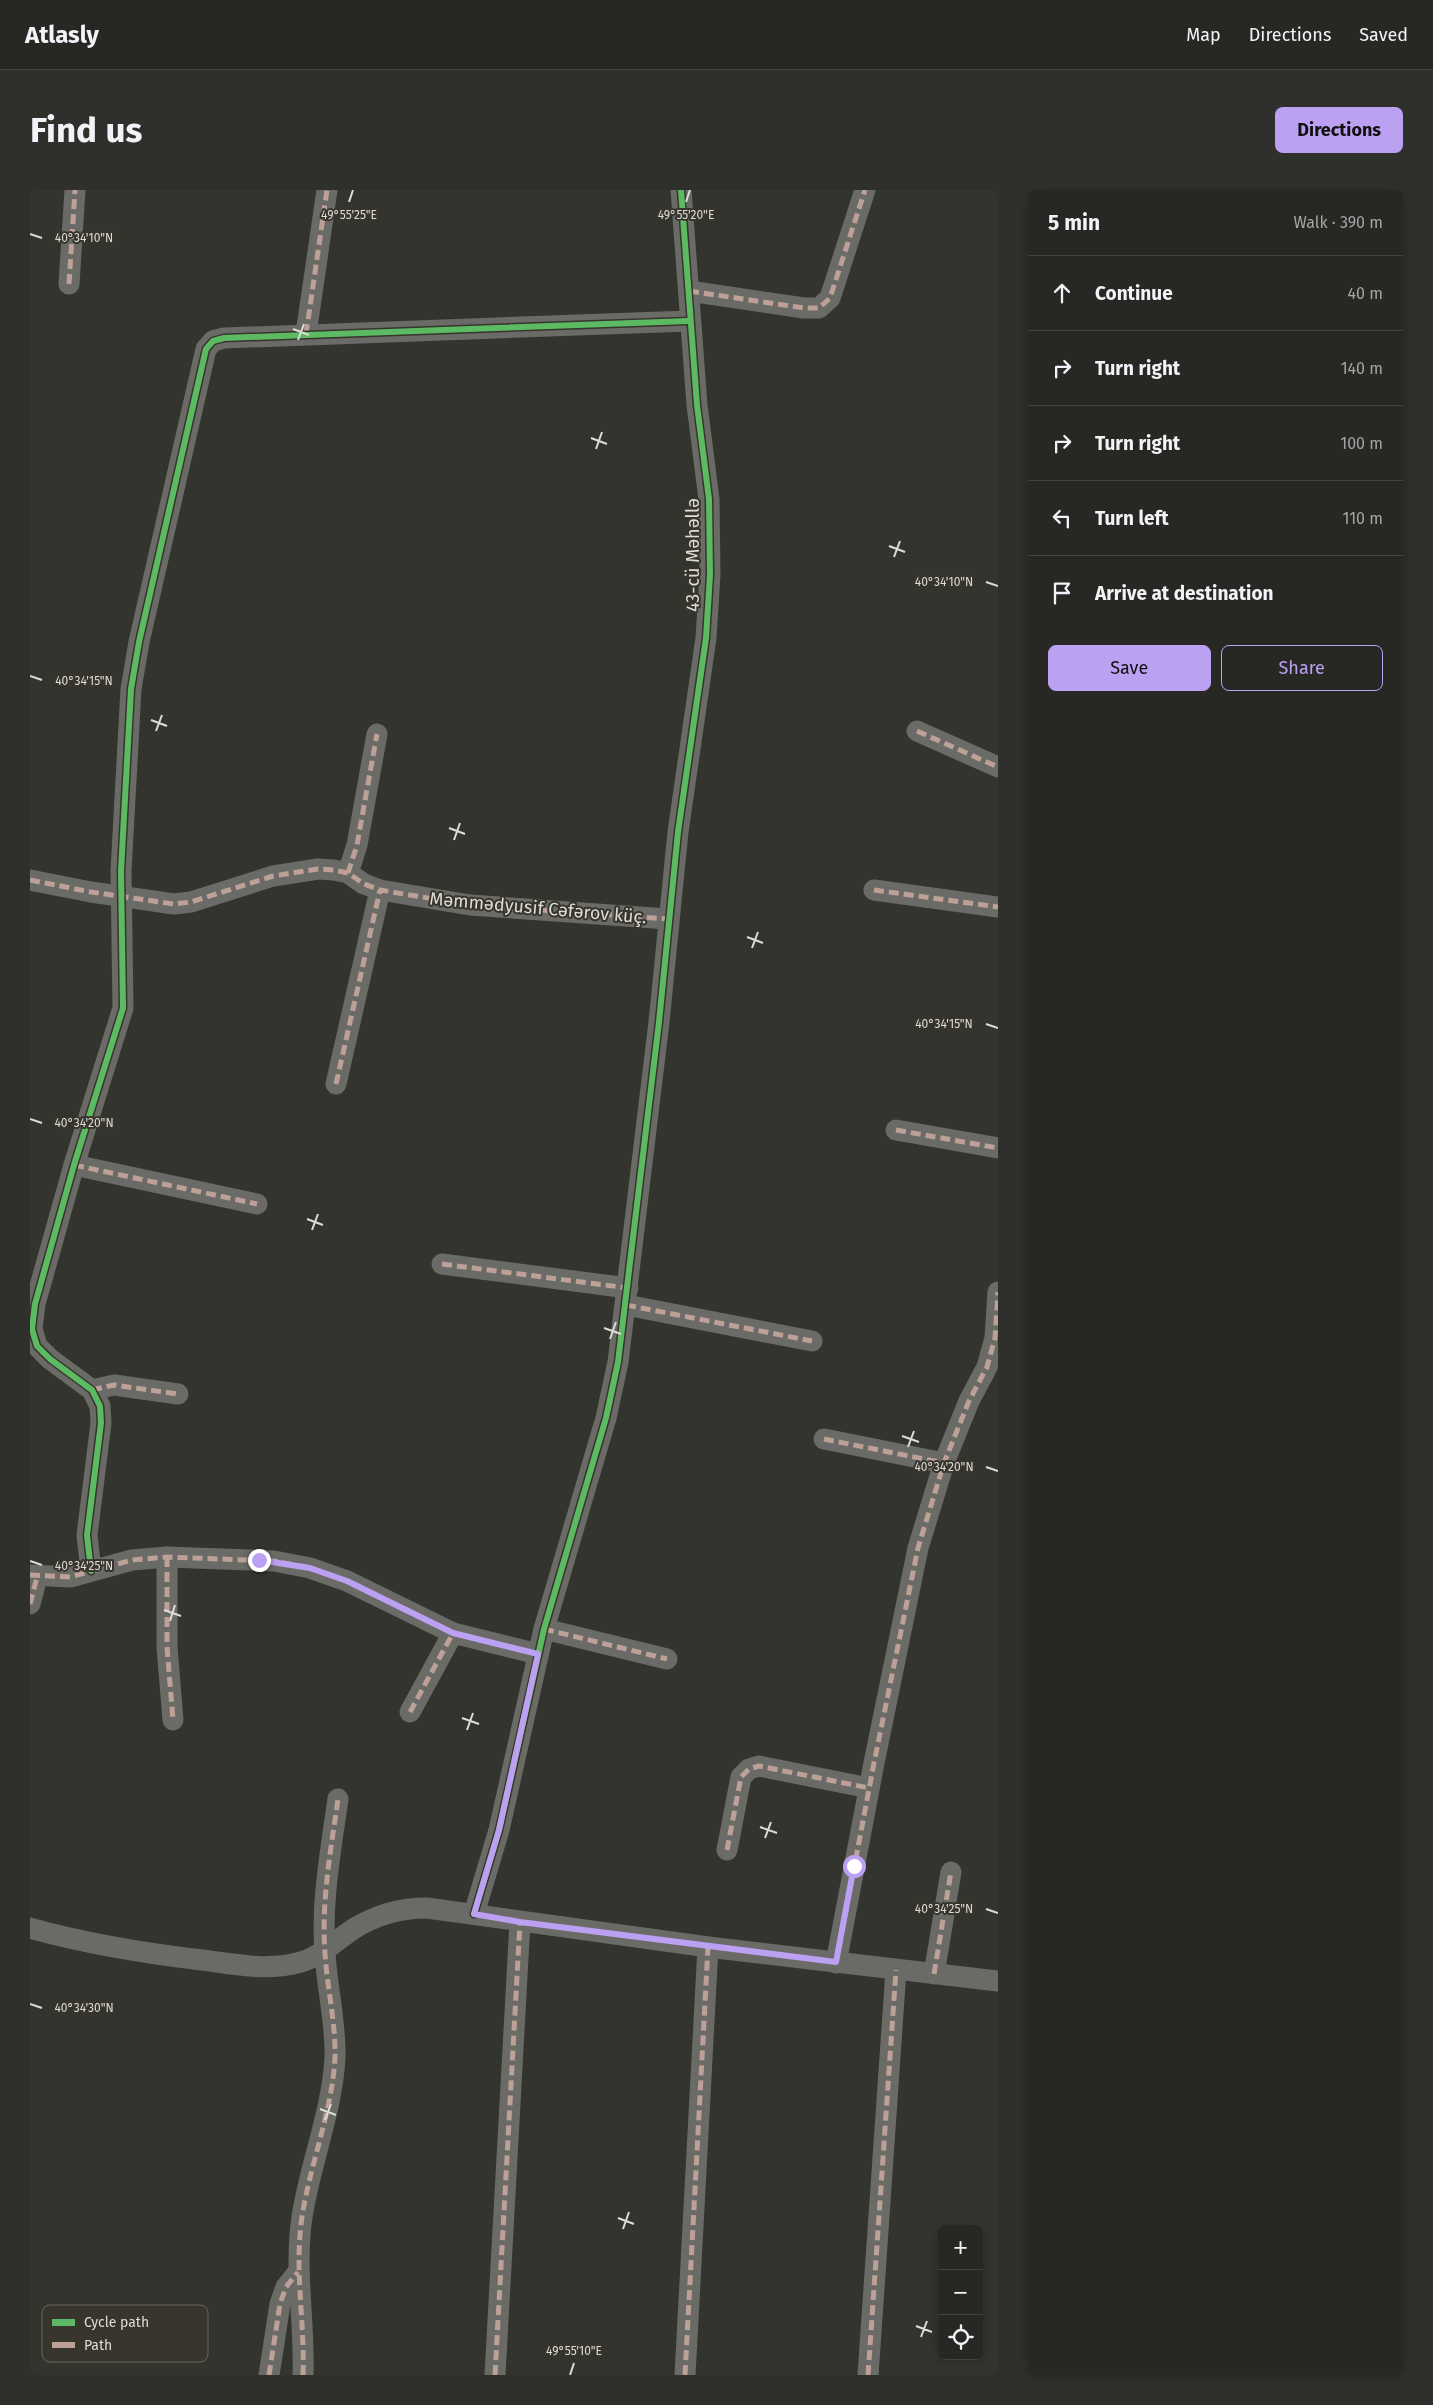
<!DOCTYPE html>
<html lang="en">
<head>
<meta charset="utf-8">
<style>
	body { margin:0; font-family:"Fira Sans",sans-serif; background:#2f2f2b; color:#f1f3f6 }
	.controls { position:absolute; right:15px; bottom:15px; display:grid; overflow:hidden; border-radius:8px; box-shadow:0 2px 12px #0003 }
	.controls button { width:45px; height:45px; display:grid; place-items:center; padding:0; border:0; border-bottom:1px solid #434441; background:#272723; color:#f1f3f6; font:25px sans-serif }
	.stop { position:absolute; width:15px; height:15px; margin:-11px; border:4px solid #bca0f2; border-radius:50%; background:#fff }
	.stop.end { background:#bca0f2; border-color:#fff; box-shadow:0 1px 5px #0008 }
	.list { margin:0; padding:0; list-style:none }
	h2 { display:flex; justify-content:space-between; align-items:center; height:65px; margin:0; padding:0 20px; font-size:21px }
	h2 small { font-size:16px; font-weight:400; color:#a4a5a6 }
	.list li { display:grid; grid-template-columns:32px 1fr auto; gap:15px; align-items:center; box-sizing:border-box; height:75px; padding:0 20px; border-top:1px solid #434441 }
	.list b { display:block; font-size:19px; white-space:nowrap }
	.list em { font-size:16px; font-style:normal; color:#a4a5a6 }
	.actions { display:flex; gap:10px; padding:15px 20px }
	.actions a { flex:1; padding:11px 0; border:1px solid #bca0f2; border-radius:8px; text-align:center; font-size:18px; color:#bca0f2 }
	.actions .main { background:#bca0f2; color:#111 }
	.icon { flex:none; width:28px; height:28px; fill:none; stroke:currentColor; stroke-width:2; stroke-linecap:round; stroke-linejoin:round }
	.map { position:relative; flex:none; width:968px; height:2185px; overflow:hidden; border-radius:8px }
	header { display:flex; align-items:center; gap:30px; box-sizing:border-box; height:70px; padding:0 25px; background:#272723; border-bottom:1px solid #434441 }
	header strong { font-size:24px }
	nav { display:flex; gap:28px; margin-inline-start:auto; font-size:18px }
	.intro { display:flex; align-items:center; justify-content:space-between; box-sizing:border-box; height:120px; padding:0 30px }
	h1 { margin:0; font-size:35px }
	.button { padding:12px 22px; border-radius:8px; background:#bca0f2; color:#111; font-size:18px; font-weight:700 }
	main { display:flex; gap:30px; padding:0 30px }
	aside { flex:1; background:#272723; border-radius:8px; box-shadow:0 2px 12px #0003 }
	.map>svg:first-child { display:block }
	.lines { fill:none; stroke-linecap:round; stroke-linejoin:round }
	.street { stroke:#6a6a67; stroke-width:21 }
	.quiet { stroke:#bda197; stroke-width:5; stroke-dasharray:10 5; stroke-linecap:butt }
	.cycleway-casing { stroke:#37352c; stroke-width:9 }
	.cycleway { stroke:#5cba63; stroke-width:6 }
	.route { stroke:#bca0f2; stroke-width:6 }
	.ticks { fill:none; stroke:#dddcd6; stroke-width:2 }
	.labels { text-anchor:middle; stroke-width:4; stroke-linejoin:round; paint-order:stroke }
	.street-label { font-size:18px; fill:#dddcd6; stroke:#37352c }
	.key { fill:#37352c; stroke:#69675f; stroke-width:1 }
	.key-label { font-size:14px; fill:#dddcd6 }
	.ticks-label { font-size:12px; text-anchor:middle; fill:#dddcd6; stroke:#37352c; stroke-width:4; stroke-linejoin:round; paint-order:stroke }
</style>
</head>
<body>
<header>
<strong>Atlasly</strong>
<nav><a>Map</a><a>Directions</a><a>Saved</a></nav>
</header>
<div class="intro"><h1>Find us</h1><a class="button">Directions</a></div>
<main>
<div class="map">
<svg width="968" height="2185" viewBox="0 0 968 2185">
	<rect width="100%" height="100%" fill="#34342f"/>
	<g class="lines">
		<!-- street -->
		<g class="street">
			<polyline points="39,94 45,0"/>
			<polyline points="659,101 774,118 789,118 800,108 835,0"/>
			<polyline points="276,144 297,0"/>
			<polyline points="887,541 968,577"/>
			<polyline points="318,683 327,655 347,544"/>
			<polyline points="0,690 61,702 144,714 161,712 243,686 288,679 304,680 318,683 334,694 350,700 440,715 638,729"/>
			<polyline points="844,700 968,717"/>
			<polyline points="306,894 350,700"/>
			<polyline points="866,940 968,958"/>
			<polyline points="44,975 227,1014"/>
			<polyline points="412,1074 598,1098"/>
			<polyline points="596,1115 782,1151"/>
			<polyline points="62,1200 84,1195 148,1204"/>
			<polyline points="794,1249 914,1273"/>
			<polyline points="137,1367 137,1457 143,1530"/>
			<polyline points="61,1381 57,1345 71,1233 70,1216 62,1200 20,1169 7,1156 2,1139 5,1114 44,975 93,818 91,681 101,499 109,452 176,159 183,151 194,148 659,131"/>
			<polyline points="0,1385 40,1387 102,1370 137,1367 244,1371 280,1378 317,1391 423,1443 508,1464"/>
			<polyline points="0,1414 7,1387"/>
			<polyline points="514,1439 637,1469"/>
			<polyline points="380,1522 423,1443"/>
			<polyline points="697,1660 711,1587 719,1579 729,1576 839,1598"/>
			<polyline points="444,1724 469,1640 514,1439 576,1228 588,1172 629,832 648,642 676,448 680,385 679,309 667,215 651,0"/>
			<path d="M0,1738C57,1754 114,1763 172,1770C203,1774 236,1781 267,1773C290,1768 306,1750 325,1738C348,1724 371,1718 397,1718L678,1757L968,1791"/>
			<polyline points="806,1773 844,1573 888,1358 914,1273 939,1211 957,1177 965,1148 968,1102"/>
			<polyline points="904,1784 921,1682"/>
			<polyline points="239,2185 250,2114 256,2097 268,2082"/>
			<path d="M273,2185C275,2132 264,2080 272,2027C280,1974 302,1922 305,1868C306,1833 297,1798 295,1763C291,1712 301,1659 308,1609"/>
			<polyline points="465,2185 490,1732"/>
			<polyline points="655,2185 678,1757"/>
			<polyline points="838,2185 866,1780"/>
		</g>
		<!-- quiet -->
		<g class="quiet">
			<polyline points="39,94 45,0"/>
			<polyline points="659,101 774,118 789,118 800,108 835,0"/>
			<polyline points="276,144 297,0"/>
			<polyline points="887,541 968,577"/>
			<polyline points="318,683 327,655 347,544"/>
			<polyline points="0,690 61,702 144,714 161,712 243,686 288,679 304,680 318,683 334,694 350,700 440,715 638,729"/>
			<polyline points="844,700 968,717"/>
			<polyline points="306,894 350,700"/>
			<polyline points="866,940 968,958"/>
			<polyline points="44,975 227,1014"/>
			<polyline points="412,1074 598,1098"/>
			<polyline points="596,1115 782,1151"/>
			<polyline points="62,1200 84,1195 148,1204"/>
			<polyline points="794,1249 914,1273"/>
			<polyline points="137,1367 137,1457 143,1530"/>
			<polyline points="0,1385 40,1387 102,1370 137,1367 244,1371 280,1378 317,1391 423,1443 508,1464"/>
			<polyline points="0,1414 7,1387"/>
			<polyline points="514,1439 637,1469"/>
			<polyline points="380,1522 423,1443"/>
			<polyline points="697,1660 711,1587 719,1579 729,1576 839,1598"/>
			<polyline points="806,1773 844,1573 888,1358 914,1273 939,1211 957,1177 965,1148 968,1102"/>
			<polyline points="904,1784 921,1682"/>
			<polyline points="239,2185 250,2114 256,2097 268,2082"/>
			<path d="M273,2185C275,2132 264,2080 272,2027C280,1974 302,1922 305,1868C306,1833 297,1798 295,1763C291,1712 301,1659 308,1609"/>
			<polyline points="465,2185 490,1732"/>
			<polyline points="655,2185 678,1757"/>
			<polyline points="838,2185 866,1780"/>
		</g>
		<defs>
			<g id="cycleway">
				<polyline points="61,1381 57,1345 71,1233 70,1216 62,1200 20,1169 7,1156 2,1139 5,1114 44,975 93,818 91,681 101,499 109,452 176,159 183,151 194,148 659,131"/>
				<polyline points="444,1724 469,1640 514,1439 576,1228 588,1172 629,832 648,642 676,448 680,385 679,309 667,215 651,0"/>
			</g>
		</defs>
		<!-- cycleway casing -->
		<use href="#cycleway" class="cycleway-casing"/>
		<!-- cycleway -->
		<use href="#cycleway" class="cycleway"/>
	</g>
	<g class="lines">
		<!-- route -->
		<polyline class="route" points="229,1370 280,1378 317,1391 423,1443 508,1464 469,1640 444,1724 490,1732 806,1772 824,1676"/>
	</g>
	<!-- ticks -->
	<path class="ticks" d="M319,12L323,0M656,12L660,0M0,44L12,48M263,139L279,145M268,150L274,134M561,248L577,254M566,259L572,242M859,356L875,362M864,367L870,351M956,392L968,396M0,486L12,490M121,530L137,536M126,541L132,525M419,638L435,644M424,650L430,633M717,747L733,753M722,758L728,742M956,834L968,838M0,929L12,933M277,1029L293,1035M282,1040L288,1024M574,1138L591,1144M580,1149L586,1132M872,1246L889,1252M878,1257L884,1241M956,1277L968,1281M0,1371L12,1375M134,1420L151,1426M140,1431L145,1415M432,1528L449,1534M437,1540L443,1523M730,1637L747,1643M735,1648L741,1632M956,1719L968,1723M0,1814L12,1818M290,1919L306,1925M295,1930L301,1914M588,2028L604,2034M593,2039L599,2022M886,2136L902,2142M891,2147L897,2131M540,2185L544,2173"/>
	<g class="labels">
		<!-- street labels -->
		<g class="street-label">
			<text transform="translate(663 365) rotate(-90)" y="6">43-cü Məhəllə</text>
			<text transform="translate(508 718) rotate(5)" y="6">Məmmədyusif Cəfərov küç.</text>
		</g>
	</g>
	<!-- legend -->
	<rect x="12" y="2115" width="166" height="57" rx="8" class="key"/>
	<rect x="22" y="2129" width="23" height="7" fill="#5cba63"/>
	<rect x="22" y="2152" width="23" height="6" fill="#bda197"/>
	<g class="key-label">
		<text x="54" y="2137">Cycle path</text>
		<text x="54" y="2160">Path</text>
	</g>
	<g class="ticks-label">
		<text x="319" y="29">49°55'25"E</text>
		<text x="656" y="29">49°55'20"E</text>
		<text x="54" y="52">40°34'10"N</text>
		<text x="914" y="396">40°34'10"N</text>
		<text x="54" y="495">40°34'15"N</text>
		<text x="914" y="838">40°34'15"N</text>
		<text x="54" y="937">40°34'20"N</text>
		<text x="914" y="1281">40°34'20"N</text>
		<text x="54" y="1380">40°34'25"N</text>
		<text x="914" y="1723">40°34'25"N</text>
		<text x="54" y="1822">40°34'30"N</text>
		<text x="544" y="2165">49°55'10"E</text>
	</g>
</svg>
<div class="controls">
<button>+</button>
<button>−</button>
<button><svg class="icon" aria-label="locate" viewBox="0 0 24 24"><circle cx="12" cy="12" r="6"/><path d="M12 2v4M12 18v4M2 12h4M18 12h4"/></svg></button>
</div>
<div class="stop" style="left:824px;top:1676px"></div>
<div class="stop end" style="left:229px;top:1370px"></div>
</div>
<aside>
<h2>5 min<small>Walk · 390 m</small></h2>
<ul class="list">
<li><svg class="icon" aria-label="ahead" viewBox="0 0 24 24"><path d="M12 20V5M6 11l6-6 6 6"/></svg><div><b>Continue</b></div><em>40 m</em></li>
<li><svg class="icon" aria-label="right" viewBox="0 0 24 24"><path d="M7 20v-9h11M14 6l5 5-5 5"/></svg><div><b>Turn right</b></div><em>140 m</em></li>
<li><svg class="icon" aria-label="right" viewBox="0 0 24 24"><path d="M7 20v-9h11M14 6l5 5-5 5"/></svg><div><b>Turn right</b></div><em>100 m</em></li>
<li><svg class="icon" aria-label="left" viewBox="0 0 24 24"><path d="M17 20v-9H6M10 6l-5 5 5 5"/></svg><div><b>Turn left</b></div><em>110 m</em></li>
<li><svg class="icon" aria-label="arrive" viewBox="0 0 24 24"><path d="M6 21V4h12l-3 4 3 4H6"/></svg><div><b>Arrive at destination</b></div></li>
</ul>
<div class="actions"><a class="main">Save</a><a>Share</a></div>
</aside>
</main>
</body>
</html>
